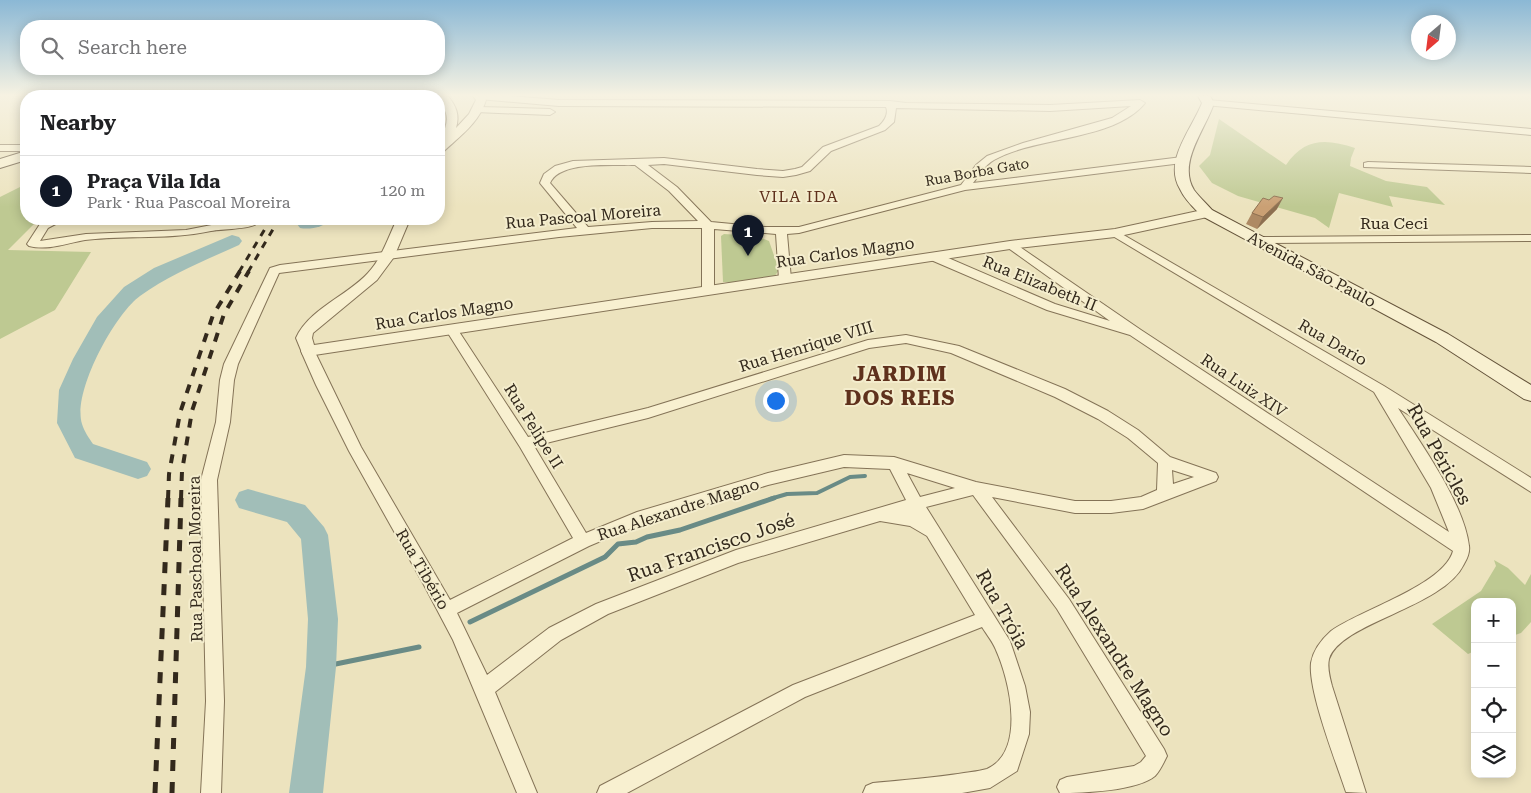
<!DOCTYPE html>
<html lang="en">
<head>
<meta charset="utf-8">
<style>
	body { margin:0; font-family:"Roboto Serif",serif; background:#f2f2f2; color:#202124 }
	.controls { position:absolute; right:15px; bottom:15px; display:grid; overflow:hidden; border-radius:10px; box-shadow:0 2px 12px #0003 }
	.controls button { width:45px; height:45px; display:grid; place-items:center; padding:0; border:0; border-bottom:1px solid #e0e0e0; background:#fff; color:#202124; font:25px sans-serif }
	.compass { position:absolute; left:1411px; top:15px; width:45px; height:45px; border-radius:50%; background:#fff; box-shadow:0 2px 12px #0003; rotate:208deg }
	.you { position:absolute; left:775px; top:400px; width:18px; height:18px; margin:-12px; border:4px solid #fff; border-radius:50%; background:#1a73e8; box-shadow:0 0 0 8px #1a73e833 }
	.badge { display:grid; place-items:center; width:32px; height:32px; border-radius:50%; background:#111827; color:#fff; font-size:16px; font-weight:700 }
	.pin { position:absolute; translate:-50% -41px; filter:drop-shadow(0 1px 2px #0008) }
	.pin::after { content:''; position:absolute; top:26px; width:18px; height:15px; background:inherit; clip-path:polygon(0 0,100% 0,50% 100%) }
	.list { margin:0; padding:0; list-style:none }
	h2 { display:flex; justify-content:space-between; align-items:center; height:65px; margin:0; padding:0 20px; font-size:21px }
	h2 small { font-size:16px; font-weight:400; color:#757577 }
	.list li { display:grid; grid-template-columns:32px 1fr auto; gap:15px; align-items:center; box-sizing:border-box; height:70px; padding:0 20px; border-top:1px solid #e0e0e0 }
	.list b { display:block; font-size:19px; white-space:nowrap }
	.list p { margin:0; font-size:16px; white-space:nowrap; color:#757577 }
	.list em { font-size:16px; font-style:normal; color:#757577 }
	.icon { flex:none; width:28px; height:28px; fill:none; stroke:currentColor; stroke-width:2; stroke-linecap:round; stroke-linejoin:round }
	.map { position:relative; flex:none; width:1531px; height:793px; overflow:hidden }
	.search { position:absolute; background:#fff; box-shadow:0 2px 12px #0003; left:20px; top:20px; width:425px; height:55px; display:flex; align-items:center; gap:12px; box-sizing:border-box; padding:0 18px; border-radius:20px; color:#757577; font-size:19px }
	.panel { position:absolute; background:#fff; box-shadow:0 2px 12px #0003; left:20px; top:90px; width:425px; height:135px; border-radius:20px }
	.map>svg:first-child { display:block }
	.green { fill:#bec992 }
	.lines { fill:none; stroke-linecap:round; stroke-linejoin:round }
	.stream-far1 { stroke:#698b86; stroke-width:4 }
	.stream { stroke:#698b86; stroke-width:5 }
	.river { fill:#a1beb8; fill-rule:evenodd }
	.minor-casing { stroke:#847357; stroke-width:2 }
	.tertiary-casing { stroke:#847357; stroke-width:2 }
	.secondary-casing { stroke:#65543b; stroke-width:2 }
	.minor { fill:#f8f0d0; fill-rule:evenodd }
	.tertiary { fill:#f8f0d0; fill-rule:evenodd }
	.secondary { fill:#f8f0d0; fill-rule:evenodd }
	.rail-far2 { stroke:#33291c; stroke-width:3; stroke-dasharray:7 7; stroke-linecap:butt }
	.rail-far1 { stroke:#33291c; stroke-width:4; stroke-dasharray:9 9; stroke-linecap:butt }
	.rail { stroke:#33291c; stroke-width:5; stroke-dasharray:11 11; stroke-linecap:butt }
	.wall { fill:#ae8a64 }
	.shaded-wall { fill:#8d7051 }
	.building { fill:#caa074; stroke:#8d7051 }
	.labels { text-anchor:middle; stroke-width:4; stroke-linejoin:round; paint-order:stroke }
	.far-street-label { font-size:14px; fill:#33291c; stroke:#f4edcd }
	.far-quarter-label { font-size:16px; letter-spacing:1px; fill:#5f311c; stroke:#f4edcd }
	.street-label { font-size:16px; fill:#33291c; stroke:#f4edcd }
	.near-street-label { font-size:19px; fill:#33291c; stroke:#f4edcd }
	.district-label { font-size:21px; font-weight:bold; letter-spacing:1px; fill:#5f311c; stroke:#f4edcd }
</style>
</head>
<body>
<div class="map">
<svg width="1531" height="793" viewBox="0 0 1531 793">
	<rect width="100%" height="100%" fill="#ece3be"/>
	<!-- green -->
	<g class="green">
		<path d="M1219,119L1286,165C1305,137 1327,139 1355,148L1351,158L1350,166L1386,181L1427,187L1445,205L1389,196L1393,207L1339,193L1329,228L1315,218L1238,196L1212,183L1199,166L1210,155Z"/>
		<polygon points="26,184 26,219 42,219 38,220 8,250 91,252 55,310 0,339 0,197"/>
		<polygon points="724,234 756,236 769,241 779,270 774,277 748,282 723,282 721,236"/>
		<polygon points="1494,560 1508,568 1525,585 1531,574 1531,622 1521,633 1512,636 1512,602 1475,602 1475,651 1468,654 1432,624 1481,591 1496,566"/>
	</g>
	<g class="lines">
		<!-- stream-far1 -->
		<polyline class="stream-far1" points="770,499 787,494 817,493 850,477 865,476"/>
		<!-- stream -->
		<g class="stream">
			<polyline points="470,622 605,557 618,544 636,542 647,537 680,530 774,498"/>
			<polyline points="321,667 419,647"/>
		</g>
		<!-- river -->
		<g class="river">
			<path d="M304,219H331C325,227 310,230 300,228L297,224Z"/>
			<path d="M232,235L239,237L242,241L239,245C206,260 170,274 140,296C115,314 72,392 82,424C84,431 89,438 93,444L147,462L151,469L147,476L138,479L75,458L57,423L59,390L73,359L97,317L124,287L154,268Z"/>
			<polygon points="248,489 305,505 324,527 328,535 338,619 336,667 323,793 289,793 306,667 308,619 301,539 287,522 239,508 235,500 239,492"/>
		</g>
		<defs>
			<g id="minor">
				<polygon points="25,96 38,96 26,97"/>
				<path d="M474,96H510L559,100L890,101L906,103L1050,105L1140,100L1145,103C1114,141 1036,136 994,160C985,165 979,175 973,183L1182,157L1187,160L1182,163L965,190L799,233L787,234L791,279L785,283L779,279L776,234L714,229V290L708,294L702,290V228H652L559,237L279,273L238,364L234,380L230,422L217,480L224,701L221,793H201L206,701L201,480L216,422L220,380L224,364L270,268L280,265L577,228L540,183L544,174L555,166L573,161L664,158L757,169L783,171L795,169L802,167L823,147L879,126C884,121 889,114 886,107L559,106L479,99ZM1131,106L1112,118L1023,143L987,156L976,165L961,185L799,227H765L711,222L677,187L648,165L664,164L757,175L783,177L796,175L810,171L831,151L885,130L894,122L896,108L1050,111ZM635,165L669,191L698,221L652,222L588,227L550,183C560,160 614,166 635,165Z"/>
				<polygon points="1208,100 1531,129 1531,135 1205,105 1203,103"/>
				<polygon points="479,107 550,109 555,112 550,115 476,112 476,108"/>
				<rect x="0" y="145" width="26" height="6"/>
				<polygon points="1368,162 1531,167 1531,173 1364,167 1364,163"/>
				<path d="M51,219H65L48,228L40,241L86,234L186,230L227,222L250,221L256,224C250,229 221,229 211,231C170,240 127,235 85,240C67,243 48,251 29,246L27,244L40,224Z"/>
				<path d="M1115,230L1384,386L1531,478V492L1398,408C1421,444 1464,503 1469,546C1470,552 1467,559 1464,564C1443,608 1341,622 1329,659C1327,668 1330,678 1332,686L1366,793L1346,792C1336,762 1308,691 1311,663C1313,650 1322,639 1331,631C1360,610 1444,585 1453,551L1130,335L1047,310L931,260L929,257L935,253L939,254L1055,304L1110,321L1004,245L1006,243H1014L1141,330L1449,532L1431,488L1374,392L1111,235L1109,233Z"/>
				<polygon points="1531,235 1531,241 1257,243 1251,240 1257,237"/>
				<path d="M452,326L456,327L528,437L648,408L868,340L906,335L959,346L1065,389L1108,411L1138,430L1170,457L1216,473L1218,477L1216,481L1143,509L1111,513H1075L992,497L1069,599L1164,749L1167,756C1164,762 1160,771 1155,776C1137,791 1083,793 1060,793L1057,787L1060,780L1067,777L1134,766L1141,762L1146,756L1057,609L973,495L926,507L1010,641L1025,686L1030,712L1029,734L1017,771L990,788L962,793H863L866,786L873,783C903,780 934,778 964,773C971,772 980,771 987,769C1026,751 1010,681 996,650C993,642 987,635 982,627L805,697L627,793H597L600,786L793,685L975,615L927,536L910,526L880,521L738,563L608,614L561,640L495,692L537,793H517L453,640L424,585L349,451L316,385L301,351L303,348H313L361,447L450,600L573,538L520,447L446,330ZM906,343L951,353L1055,397L1098,419L1128,438L1158,463L1157,490L1141,497L1111,501H1075L976,482L894,457L844,455L768,473L637,512L586,533L534,446L648,418L869,348ZM844,467L890,469L906,500L736,550L596,604L549,628L487,675L457,613L589,546L641,524L768,485ZM1172,470L1194,477L1173,484ZM907,473L955,488L920,497Z"/>
			</g>
			<g id="tertiary">
				<path d="M437,96H448C456,106 460,115 456,128L469,114L476,100L473,96H484L486,100C479,123 460,136 443,152L439,154C438,138 446,132 447,119C447,110 440,104 439,96Z"/>
				<path d="M1207,209L1212,210L1213,213L1212,216L1115,237L1010,249L308,356L303,355L296,338C309,309 347,296 368,273C382,258 388,238 397,219H410L394,257L377,280L313,333L312,338L314,345L1010,241L1115,229Z"/>
			</g>
			<g id="secondary">
				<path d="M1198,96H1210L1214,103C1206,129 1177,162 1194,190C1199,197 1206,203 1212,210L1448,334L1531,385V401L1524,399L1436,342L1202,216C1194,208 1185,200 1180,189C1163,161 1192,129 1202,103Z"/>
				<polygon points="26,151 26,160 0,168 0,159"/>
			</g>
		</defs>
		<!-- minor casing -->
		<use href="#minor" class="minor-casing"/>
		<!-- tertiary casing -->
		<use href="#tertiary" class="tertiary-casing"/>
		<!-- secondary casing -->
		<use href="#secondary" class="secondary-casing"/>
		<!-- minor -->
		<use href="#minor" class="minor"/>
		<!-- tertiary -->
		<use href="#tertiary" class="tertiary"/>
		<!-- secondary -->
		<use href="#secondary" class="secondary"/>
		<!-- rail-far2 -->
		<g class="rail-far2">
			<polyline points="239,272 271,219"/>
			<polyline points="248,272 279,219"/>
		</g>
		<!-- rail-far1 -->
		<g class="rail-far1">
			<polyline points="168,499 169,474 180,413 213,315 240,271"/>
			<polyline points="181,499 182,471 192,411 224,314 249,271"/>
		</g>
		<!-- rail -->
		<g class="rail">
			<polyline points="155,793 168,498"/>
			<polyline points="172,793 181,498"/>
		</g>
	</g>
	<!-- wall -->
	<polygon class="wall" points="1277,209 1257,229 1246,224 1252,213"/>
	<!-- shaded-wall -->
	<polygon class="shaded-wall" points="1283,198 1277,209 1257,229 1263,217"/>
	<!-- building -->
	<polygon class="building" points="1274,196 1283,198 1263,217 1252,213 1263,198 1269,200"/>
	<!-- sky -->
	<linearGradient id="sky" x2="0" y2="1"><stop stop-color="#8bb8d5"/><stop offset="0.46" stop-color="#f6f2e2"/><stop offset="1" stop-color="#f6f2e2" stop-opacity="0"/></linearGradient>
	<rect width="1531" height="207" fill="url(#sky)"/>
	<g class="labels">
		<!-- far-street labels -->
		<g class="far-street-label">
			<text transform="translate(977 172) rotate(-10)" y="5">Rua Borba Gato</text>
		</g>
		<!-- far-quarter labels -->
		<g class="far-quarter-label">
			<text x="799" y="202">VILA IDA</text>
		</g>
		<!-- street labels -->
		<g class="street-label">
			<text transform="translate(583 216) rotate(-5)" y="6">Rua Pascoal Moreira</text>
			<text x="1394" y="229">Rua Ceci</text>
			<text transform="translate(845 252) rotate(-8)" y="6">Rua Carlos Magno</text>
			<text transform="translate(1312 269) rotate(28)" y="6">Avenida São Paulo</text>
			<text transform="translate(1040 283) rotate(22)" y="6">Rua Elizabeth II</text>
			<text transform="translate(444 313) rotate(-9)" y="6">Rua Carlos Magno</text>
			<text transform="translate(1333 342) rotate(30)" y="6">Rua Dario</text>
			<text transform="translate(806 346) rotate(-17)" y="6">Rua Henrique VIII</text>
			<text transform="translate(1244 385) rotate(34)" y="6">Rua Luiz XIV</text>
			<text transform="translate(534 426) rotate(58)" y="6">Rua Felipe II</text>
			<text transform="translate(678 509) rotate(-18)" y="6">Rua Alexandre Magno</text>
			<text transform="translate(195 559) rotate(-91)" y="6">Rua Paschoal Moreira</text>
			<text transform="translate(423 569) rotate(60)" y="6">Rua Tibério</text>
		</g>
		<!-- near-street labels -->
		<g class="near-street-label">
			<text transform="translate(1440 454) rotate(61)" y="7">Rua Péricles</text>
			<text transform="translate(711 547) rotate(-19)" y="7">Rua Francisco José</text>
			<text transform="translate(1003 609) rotate(61)" y="7">Rua Tróia</text>
			<text transform="translate(1115 650) rotate(57)" y="7">Rua Alexandre Magno</text>
		</g>
		<!-- district labels -->
		<g class="district-label">
			<text x="900" y="381">JARDIM<tspan x="900" dy="24">DOS REIS</tspan></text>
		</g>
	</g>
</svg>
<div class="controls">
<button>+</button>
<button>−</button>
<button><svg class="icon" aria-label="locate" viewBox="0 0 24 24"><circle cx="12" cy="12" r="6"/><path d="M12 2v4M12 18v4M2 12h4M18 12h4"/></svg></button>
<button><svg class="icon" aria-label="layers" viewBox="0 0 24 24"><path d="M12 4l9 5-9 5-9-5zM3 14l9 5 9-5"/></svg></button>
</div>
<svg class="compass" viewBox="-18 -18 36 36"><path d="M0-13l5 13h-10z" fill="#e53935"/><path d="M0 13l5-13h-10z" fill="#757577"/></svg>
<div class="you"></div>
<div class="pin badge" style="left:748px;top:256px">1</div>
<div class="search"><svg class="icon" aria-label="search" viewBox="0 0 24 24"><circle cx="10" cy="10" r="6"/><path d="M15 15l6 6"/></svg>Search here</div>
<section class="panel">
<h2>Nearby<small></small></h2>
<ul class="list">
<li><span class="badge">1</span><div><b>Praça Vila Ida</b><p>Park · Rua Pascoal Moreira</p></div><em>120 m</em></li>
</ul>
</section>
</div>
</body>
</html>
